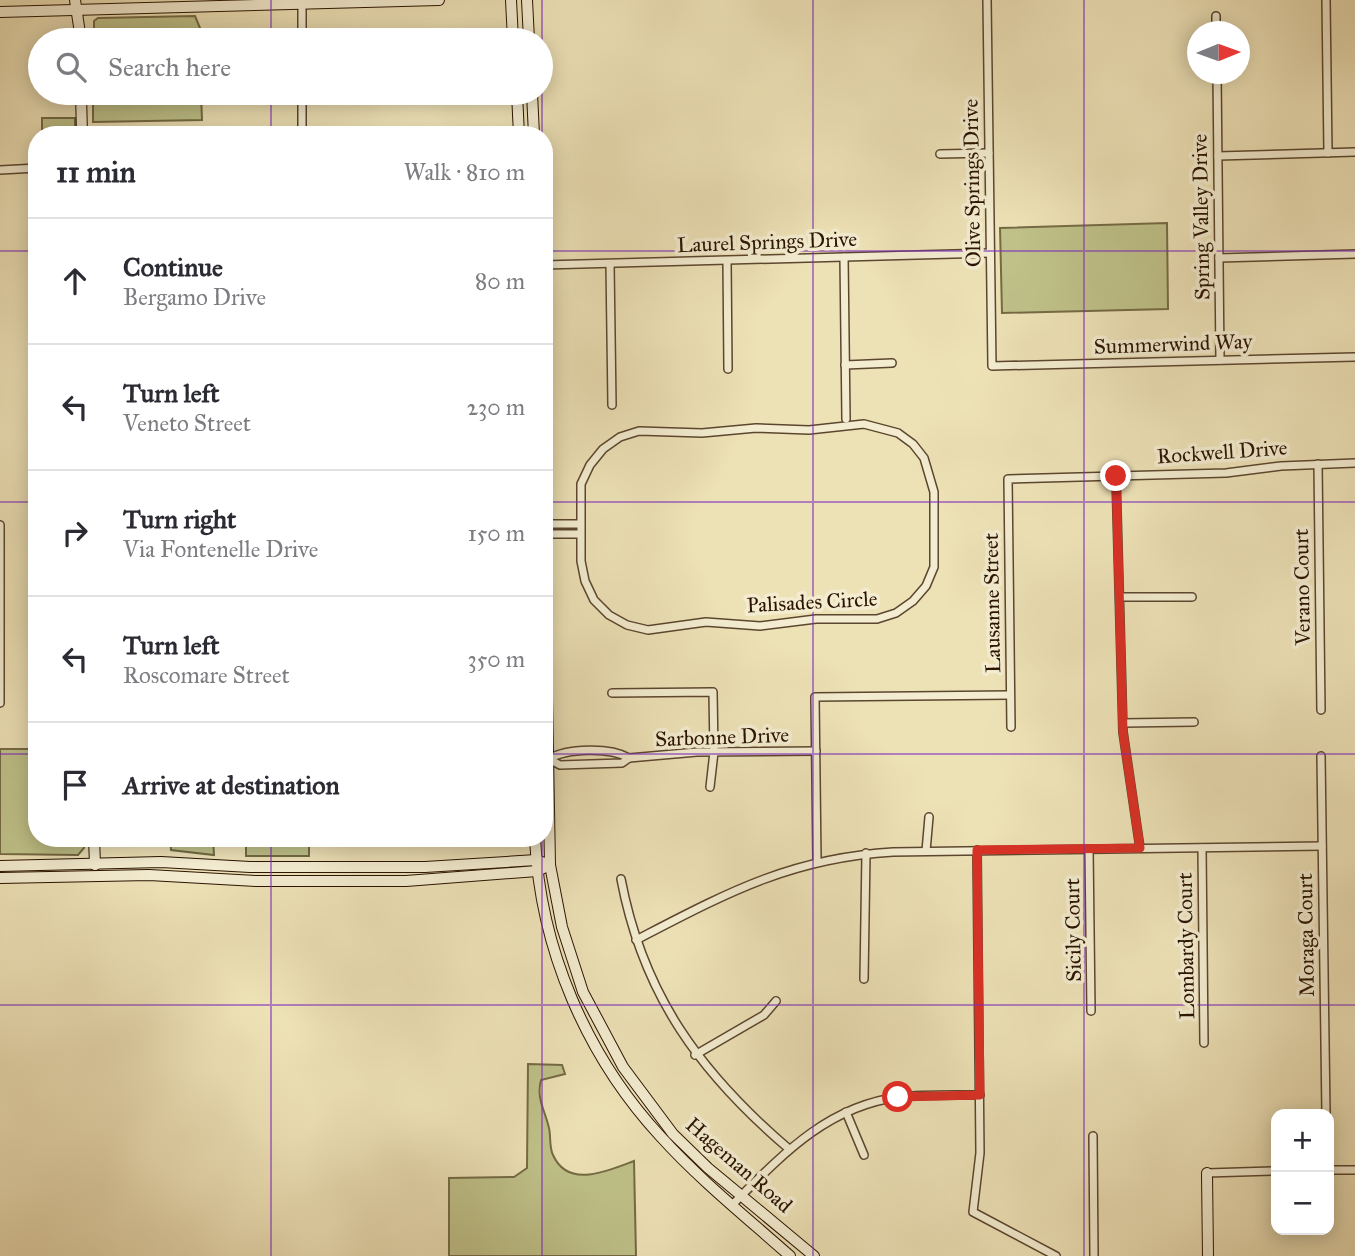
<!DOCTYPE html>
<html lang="en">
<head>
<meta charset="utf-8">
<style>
	body { margin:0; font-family:"IM FELL Great Primer",serif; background:#f7f7f7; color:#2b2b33 }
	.controls { position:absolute; right:21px; bottom:21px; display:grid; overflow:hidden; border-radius:14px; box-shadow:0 4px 18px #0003 }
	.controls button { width:63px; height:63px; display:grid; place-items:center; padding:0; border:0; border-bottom:2px solid #e1e1e2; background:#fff; color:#2b2b33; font:35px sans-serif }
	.compass { position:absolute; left:1187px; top:21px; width:63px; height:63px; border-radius:50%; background:#fff; box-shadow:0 4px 18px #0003; rotate:89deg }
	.stop { position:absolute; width:21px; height:21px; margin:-16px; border:5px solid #d93025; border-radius:50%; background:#fff }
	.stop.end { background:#d93025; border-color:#fff; box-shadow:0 2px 7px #0008 }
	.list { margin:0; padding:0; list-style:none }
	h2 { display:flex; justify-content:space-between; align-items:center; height:91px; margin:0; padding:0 28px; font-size:30px }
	h2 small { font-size:23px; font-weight:400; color:#7c7c81 }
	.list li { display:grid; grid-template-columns:46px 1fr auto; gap:21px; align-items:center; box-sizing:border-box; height:126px; padding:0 28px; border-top:2px solid #e1e1e2 }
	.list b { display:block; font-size:26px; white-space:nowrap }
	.list p { margin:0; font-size:23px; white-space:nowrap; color:#7c7c81 }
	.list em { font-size:23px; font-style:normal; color:#7c7c81 }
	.icon { flex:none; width:38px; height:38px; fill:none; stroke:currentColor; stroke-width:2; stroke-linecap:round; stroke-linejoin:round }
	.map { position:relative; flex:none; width:1355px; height:1256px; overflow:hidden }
	.search { position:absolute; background:#fff; box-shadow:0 4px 18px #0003; left:28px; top:28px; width:525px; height:77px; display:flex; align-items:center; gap:18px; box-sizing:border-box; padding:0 24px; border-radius:38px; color:#7c7c81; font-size:26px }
	.panel { position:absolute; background:#fff; box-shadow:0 4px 18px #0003; left:28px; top:126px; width:525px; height:721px; border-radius:28px }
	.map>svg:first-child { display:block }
	.green { fill:#bfc189; stroke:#746a44; stroke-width:2 }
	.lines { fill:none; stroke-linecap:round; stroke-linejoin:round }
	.street-casing { stroke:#5b462e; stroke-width:10 }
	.secondary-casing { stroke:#2a1300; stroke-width:12 }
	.street { stroke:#f3ecd0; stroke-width:7 }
	.secondary { stroke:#f3ecd0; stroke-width:10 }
	.route { stroke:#d93025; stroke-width:9 }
	.grid { fill:none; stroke:#7b2cbf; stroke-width:2; stroke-opacity:0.55 }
	.labels { text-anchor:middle; stroke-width:7; stroke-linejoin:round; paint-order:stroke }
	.street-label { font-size:21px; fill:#2a1300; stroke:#f3ecd0 }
</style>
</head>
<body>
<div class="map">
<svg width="1355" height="1256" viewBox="0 0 1355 1256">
	<rect width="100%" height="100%" fill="#ede1b6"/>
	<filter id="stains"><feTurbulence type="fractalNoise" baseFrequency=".00286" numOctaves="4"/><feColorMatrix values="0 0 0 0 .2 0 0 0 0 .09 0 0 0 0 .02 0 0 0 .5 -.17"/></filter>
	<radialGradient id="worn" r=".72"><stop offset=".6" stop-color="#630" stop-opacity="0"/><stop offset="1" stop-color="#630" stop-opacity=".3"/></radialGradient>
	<!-- green -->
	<g class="green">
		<polygon points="195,16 200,28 200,40 94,40 94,21 98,18"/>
		<polygon points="93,93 201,93 202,120 93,122"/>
		<rect x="42" y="118" width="33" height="17"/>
		<polygon points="1167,223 1168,309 1002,313 1000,228"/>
		<polygon points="0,749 37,749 37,838 84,838 84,848 78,855 0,854"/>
		<polygon points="170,838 213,838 214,855 171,850"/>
		<rect x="246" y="838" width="63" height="18"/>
		<path d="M528,1064L562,1065L565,1074L541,1080C536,1099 545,1110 549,1128C551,1136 549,1147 553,1155C568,1189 607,1171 634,1161L636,1256H449V1178L514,1177L527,1168Z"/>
	</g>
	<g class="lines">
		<defs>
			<g id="street">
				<polyline points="987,0 992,366 1355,357"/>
				<polyline points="1326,0 1328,153"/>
				<polyline points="1216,16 1216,32"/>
				<polyline points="302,40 302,6"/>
				<polyline points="1217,74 1220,360"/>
				<polyline points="302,133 302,93"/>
				<polyline points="940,154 989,153"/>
				<polyline points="1218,156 1355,152"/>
				<polyline points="0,170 37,168"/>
				<polyline points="844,257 846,419"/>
				<polyline points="1219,258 1355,254"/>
				<polyline points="727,261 728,369"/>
				<polyline points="610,264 612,405"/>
				<polyline points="544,265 990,253"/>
				<polyline points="845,365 892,363"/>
				<polygon points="864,424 898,433 913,444 924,458 934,492 934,567 926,586 913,601 896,613 877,619 816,619 760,626 706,622 648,630 627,625 609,615 594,600 585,581 581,561 581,484 590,465 603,449 620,437 639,431 702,433 756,428 809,430"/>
				<polyline points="1318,464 1321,710"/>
				<polyline points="1116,476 1123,732 1140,848"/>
				<polyline points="544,524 579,524"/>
				<polyline points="0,525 0,703"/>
				<polyline points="544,534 579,534"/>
				<polyline points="1121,597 1192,597"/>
				<polyline points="612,693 713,692 714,752 710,787"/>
				<polyline points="1123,723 1194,722"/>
				<polyline points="1011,727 1008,479 1226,473 1281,466 1355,463"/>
				<polyline points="1321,756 1326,1114"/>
				<polyline points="549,759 560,765 622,763 629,758 697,752 816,751"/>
				<path d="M549,759C567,748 610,747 629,758"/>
				<polyline points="1202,848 1204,1043"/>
				<polyline points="1089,849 1091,1011"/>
				<polyline points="977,850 980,1153 973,1212 1056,1256"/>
				<polyline points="926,851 929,817"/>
				<polyline points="817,861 815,697 1010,695"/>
				<path d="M621,879C643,995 700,1073 789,1149"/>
				<path d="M636,940C725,894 790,858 893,852L1322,846"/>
				<polyline points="864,979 866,853"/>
				<polyline points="695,1055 764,1015 776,1001"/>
				<polyline points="846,1112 864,1155"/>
				<polyline points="1093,1136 1094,1256"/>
				<polyline points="1329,1170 1355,1170"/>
				<polyline points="1207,1173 1276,1171"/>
				<path d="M732,1205C781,1156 827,1106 899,1097C926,1094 953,1095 980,1095"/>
			</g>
			<g id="secondary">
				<polyline points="75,0 81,40"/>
				<polyline points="511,0 513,40"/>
				<polyline points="527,0 529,40"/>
				<polyline points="0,12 439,0"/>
				<polyline points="81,93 82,135"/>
				<polyline points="517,93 519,135"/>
				<polyline points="532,93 534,135"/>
				<polyline points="544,530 550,865 562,927 583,992 623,1067 673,1134 708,1168 814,1256"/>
				<polyline points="94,838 95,865"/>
				<path d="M535,838C540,948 586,1056 661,1137C700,1180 746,1217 790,1256"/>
				<polyline points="0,866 161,862 250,867 425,867 536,860 550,865"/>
				<polyline points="0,878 149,875 256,881 406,881 537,871 550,865"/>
				<polyline points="1207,1173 1208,1256"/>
			</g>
		</defs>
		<!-- street casing -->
		<use href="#street" class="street-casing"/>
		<!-- secondary casing -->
		<use href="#secondary" class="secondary-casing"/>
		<!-- street -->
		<use href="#street" class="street"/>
		<!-- secondary -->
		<use href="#secondary" class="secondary"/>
	</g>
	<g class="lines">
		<!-- route -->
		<polyline class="route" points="898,1097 980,1095 977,850 1140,848 1123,732 1116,476"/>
	</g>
	<!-- grid -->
	<path class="grid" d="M271,0V40M542,0V135M813,0V1256M1084,0V1256M271,93V135M0,251H37M544,251H1355M0,502H37M544,502H1355M0,754H37M544,754H1355M271,838V1256M542,838V1256M0,1005H1355"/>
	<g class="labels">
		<!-- street labels -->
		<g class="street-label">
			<text transform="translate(972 183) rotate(-91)" y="7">Olive Springs Drive</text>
			<text transform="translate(1201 217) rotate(-91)" y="7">Spring Valley Drive</text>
			<text transform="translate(767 242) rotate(-2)" y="7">Laurel Springs Drive</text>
			<text transform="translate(1173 344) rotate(-2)" y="7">Summerwind Way</text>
			<text transform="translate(1222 452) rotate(-4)" y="7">Rockwell Drive</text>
			<text transform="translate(1302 587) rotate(-91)" y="7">Verano Court</text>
			<text transform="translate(812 602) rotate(-3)" y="7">Palisades Circle</text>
			<text transform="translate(992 603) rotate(-91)" y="7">Lausanne Street</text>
			<text transform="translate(722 737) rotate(-2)" y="7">Sarbonne Drive</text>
			<text transform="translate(1073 930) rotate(-91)" y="7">Sicily Court</text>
			<text transform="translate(1306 935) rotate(-91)" y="7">Moraga Court</text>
			<text transform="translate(1186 946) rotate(-91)" y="7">Lombardy Court</text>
			<text transform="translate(739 1165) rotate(41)" y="7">Hageman Road</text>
		</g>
	</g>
	<rect width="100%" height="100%" filter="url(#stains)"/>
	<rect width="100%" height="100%" fill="url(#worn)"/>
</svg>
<div class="controls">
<button>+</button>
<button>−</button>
</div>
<svg class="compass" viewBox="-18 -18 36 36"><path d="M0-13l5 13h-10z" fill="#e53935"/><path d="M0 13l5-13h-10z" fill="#7c7c81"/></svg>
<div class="stop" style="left:898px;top:1097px"></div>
<div class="stop end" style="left:1116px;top:476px"></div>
<div class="search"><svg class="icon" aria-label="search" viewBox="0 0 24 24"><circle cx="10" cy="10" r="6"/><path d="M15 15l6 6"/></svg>Search here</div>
<section class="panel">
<h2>11 min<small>Walk · 810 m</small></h2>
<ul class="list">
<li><svg class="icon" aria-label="ahead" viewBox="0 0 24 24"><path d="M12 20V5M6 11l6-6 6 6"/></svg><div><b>Continue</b><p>Bergamo Drive</p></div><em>80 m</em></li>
<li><svg class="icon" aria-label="left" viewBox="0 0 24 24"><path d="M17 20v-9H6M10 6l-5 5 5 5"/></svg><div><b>Turn left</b><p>Veneto Street</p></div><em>230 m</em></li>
<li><svg class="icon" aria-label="right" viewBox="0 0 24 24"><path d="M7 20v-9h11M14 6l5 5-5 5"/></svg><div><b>Turn right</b><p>Via Fontenelle Drive</p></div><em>150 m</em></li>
<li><svg class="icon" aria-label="left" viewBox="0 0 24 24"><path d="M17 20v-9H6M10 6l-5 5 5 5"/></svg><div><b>Turn left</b><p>Roscomare Street</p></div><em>350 m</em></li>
<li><svg class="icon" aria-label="arrive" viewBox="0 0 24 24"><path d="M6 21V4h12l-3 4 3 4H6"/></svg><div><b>Arrive at destination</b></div></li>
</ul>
</section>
</div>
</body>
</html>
